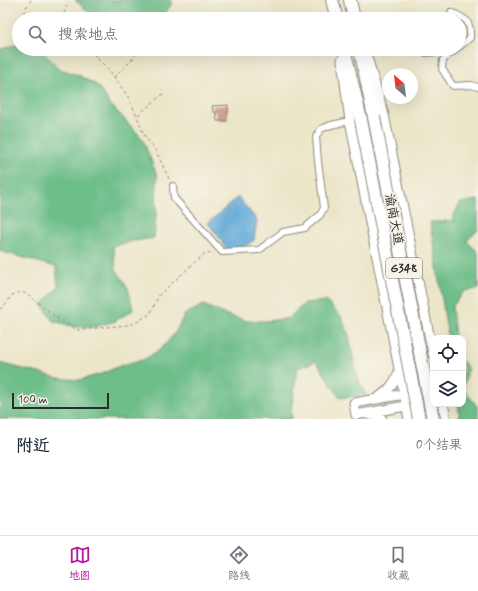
<!DOCTYPE html>
<html lang="zh">
<head>
<meta charset="utf-8">
<style>
	body { margin:0; font-family:Mynerve,"LXGW WenKai TC",sans-serif; background:#f6f6f7; color:#1f2937 }
	.controls { position:absolute; right:12px; bottom:12px; display:grid; overflow:hidden; border-radius:8px; box-shadow:0 4px 16px #0002 }
	.controls button { width:36px; height:36px; display:grid; place-items:center; padding:0; border:0; border-bottom:1px solid #e0e1e3; background:#fff; color:#1f2937; font:20px sans-serif }
	.compass { position:absolute; left:382px; top:68px; width:36px; height:36px; border-radius:50%; background:#fff; box-shadow:0 4px 16px #0002; rotate:332deg }
	.scale { position:absolute; left:12px; bottom:10px; width:97px; box-sizing:border-box; padding-left:4px; border:2px solid #2b2b2b; border-top:0; font-size:11px; line-height:14px; white-space:nowrap; color:#2b2b2b; -webkit-text-stroke:3px #f7f3e8; paint-order:stroke }
	.list { margin:0; padding:0; list-style:none }
	h2 { display:flex; justify-content:space-between; align-items:center; height:52px; margin:0; padding:0 16px; font-size:17px }
	h2 small { font-size:13px; font-weight:400; color:#747a83 }
	.icon { flex:none; width:22px; height:22px; fill:none; stroke:currentColor; stroke-width:2; stroke-linecap:round; stroke-linejoin:round }
	.map { position:relative; flex:none; width:478px; height:419px; overflow:hidden }
	.search { position:absolute; background:#fff; box-shadow:0 4px 16px #0002; left:12px; right:12px; top:12px; height:44px; display:flex; align-items:center; gap:10px; box-sizing:border-box; padding:0 14px; border-radius:22px; color:#747a83; font-size:15px }
	.sheet { height:116px; background:#fff }
	nav { display:flex; justify-content:space-around; align-items:center; box-sizing:border-box; height:56px; border-top:1px solid #e0e1e3; background:#fff; font-size:11px; color:#747a83 }
	nav a { display:grid; justify-items:center; gap:2px }
	nav .on { color:#b5179e }
	.map>svg:first-child { display:block }
	.forest { fill:#6ebe8a; stroke:#4c745a }
	.water { fill:#60a9d7; stroke:#466a81 }
	.building { fill:#ca9885 }
	.lines { fill:none; stroke-linecap:round; stroke-linejoin:round }
	.street-casing { stroke:#8c887a; stroke-width:8 }
	.secondary-casing { stroke:#8c887a; stroke-width:11 }
	.highway-casing { stroke:#8c887a; stroke-width:14 }
	.path { stroke:#8c887a; stroke-width:1; stroke-dasharray:3 3; stroke-linecap:butt }
	.street { stroke:#fff; stroke-width:6 }
	.secondary { stroke:#fff; stroke-width:9 }
	.highway { stroke:#fff; stroke-width:12 }
	.highway-bridge-casing { stroke:#8c887a; stroke-width:14; stroke-linecap:butt }
	.highway-bridge { stroke:#fff; stroke-width:12 }
	.labels { text-anchor:middle; stroke-width:3.5; stroke-linejoin:round; paint-order:stroke }
	.shield { fill:#f7f3e8; stroke:#686764; stroke-width:1 }
	.shield-label { font-size:12px; font-weight:bold; fill:#2b2b2b }
	.street-label { font-size:13px; fill:#2b2b2b; stroke:#f7f3e8 }
</style>
</head>
<body>
<div class="map">
<svg width="478" height="419" viewBox="0 0 478 419">
	<rect width="100%" height="100%" fill="#f7f3e8"/>
	<filter id="ink" filterUnits="userSpaceOnUse"><feTurbulence type="fractalNoise" baseFrequency=".025" numOctaves="2"/><feDisplacementMap in="SourceGraphic" scale="8" xChannelSelector="R" yChannelSelector="G"/><feConvolveMatrix kernelMatrix="1 2 1 2 8 2 1 2 1" color-interpolation-filters="sRGB"/></filter>
	<filter id="wash" filterUnits="userSpaceOnUse"><feTurbulence type="fractalNoise" baseFrequency=".012" numOctaves="4" result="noise"/><feDisplacementMap in="SourceGraphic" scale="16" xChannelSelector="R" yChannelSelector="G"/><feGaussianBlur stdDeviation="0.9" result="paint"/><feColorMatrix in="noise" values="0 0 0 0 0 0 0 0 0 0 0 0 0 0 0 0 0 1.4 0 .05"/><feComposite in="paint" operator="in"/></filter>
	<g filter="url(#wash)">
		<rect width="100%" height="100%" fill="#ece6c9"/>
		<!-- forest -->
		<g class="forest">
			<polygon points="75,0 172,0 171,5 161,19 93,19 89,12"/>
			<polygon points="19,43 19,49 40,49 60,69 80,76 98,86 110,104 142,138 157,175 156,217 154,238 134,241 113,246 116,269 128,288 133,310 115,321 95,327 75,327 53,321 42,305 58,287 56,267 0,251 0,50"/>
			<polygon points="478,200 478,230 467,241 478,252 478,289 464,291 452,307 455,338 448,338 430,222 451,221 460,203"/>
			<polygon points="326,301 341,316 349,336 357,377 366,395 340,398 316,361 297,369 291,411 292,419 0,419 0,363 58,378 80,380 101,374 122,365 143,360 161,349 175,333 185,314 204,305 224,314 247,321 268,321 289,318 305,303"/>
			<polygon points="463,361 468,369 463,389 478,407 478,419 460,419 458,404 463,404"/>
		</g>
		<!-- water -->
		<path class="water" d="M238,197L257,220L254,240L247,245L230,251L225,248C221,238 214,232 208,223Z"/>
		<g id="blocks">
			<!-- building -->
			<polygon class="building" points="228,105 228,112 227,112 227,121 217,121 216,112 213,112 212,106"/>
		</g>
	</g>
	<g filter="url(#ink)">
		<use href="#blocks" fill-opacity="0" stroke="#8c887a" stroke-width="1"/>
		<g class="lines">
			<defs>
				<g id="street">
					<path d="M451,12C466,19 471,20 470,38L459,47"/>
					<polyline points="424,49 426,53 440,52 449,54"/>
					<polyline points="456,49 443,60 442,69 453,86 471,85 478,87"/>
					<polyline points="173,186 174,198 222,252 259,250 283,232 305,228 320,215 324,208 318,161 316,137 321,129 331,125 350,121"/>
				</g>
				<g id="secondary">
					<polyline points="367,57 384,115 433,354"/>
					<polyline points="342,60 350,121 409,419"/>
					<polyline points="433,389 354,403 356,415 433,401"/>
					<path d="M379,397C389,391 394,384 399,372"/>
					<polyline points="443,404 446,419"/>
					<polyline points="367,414 382,419"/>
				</g>
				<g id="highway">
					<polyline points="332,0 337,19"/>
					<polyline points="350,0 354,19"/>
					<polyline points="344,49 361,120"/>
					<polyline points="360,49 374,117"/>
				</g>
			</defs>
			<!-- street casing -->
			<use href="#street" class="street-casing"/>
			<!-- secondary casing -->
			<use href="#secondary" class="secondary-casing"/>
			<!-- highway casing -->
			<use href="#highway" class="highway-casing"/>
			<!-- path -->
			<g class="path">
				<polyline points="23,19 25,9 31,0"/>
				<polyline points="62,19 68,2"/>
				<polyline points="83,49 91,52 110,71 127,95 137,116 144,135 156,151 170,181"/>
				<polyline points="97,57 99,49"/>
				<polyline points="114,77 132,60 139,49"/>
				<polyline points="138,115 163,94"/>
				<polyline points="0,309 4,306 12,295 22,292 30,296 57,318 77,330 127,325 135,323 150,314 159,295 204,254 214,253"/>
			</g>
			<!-- street -->
			<use href="#street" class="street"/>
			<!-- secondary -->
			<use href="#secondary" class="secondary"/>
			<!-- highway -->
			<use href="#highway" class="highway"/>
			<defs>
				<g id="highway-bridge">
					<polyline points="374,117 433,419"/>
					<polyline points="361,120 419,419"/>
				</g>
			</defs>
			<!-- highway-bridge casing -->
			<use href="#highway-bridge" class="highway-bridge-casing"/>
			<!-- highway-bridge -->
			<use href="#highway-bridge" class="highway-bridge"/>
		</g>
	</g>
	<g class="labels">
		<!-- shield labels -->
		<rect class="shield" x="386" y="258" width="36" height="20" rx="3"/>
		<g class="shield-label">
			<text x="404" y="272">G348</text>
		</g>
		<!-- street labels -->
		<g class="street-label">
			<text transform="translate(395 219) rotate(79)" y="5">渝南大道</text>
		</g>
	</g>
</svg>
<div class="controls">
<button><svg class="icon" aria-label="locate" viewBox="0 0 24 24"><circle cx="12" cy="12" r="6"/><path d="M12 2v4M12 18v4M2 12h4M18 12h4"/></svg></button>
<button><svg class="icon" aria-label="layers" viewBox="0 0 24 24"><path d="M12 4l9 5-9 5-9-5zM3 14l9 5 9-5"/></svg></button>
</div>
<svg class="compass" viewBox="-18 -18 36 36"><path d="M0-13l5 13h-10z" fill="#e53935"/><path d="M0 13l5-13h-10z" fill="#747a83"/></svg>
<div class="scale">100 m</div>
<div class="search"><svg class="icon" aria-label="search" viewBox="0 0 24 24"><circle cx="10" cy="10" r="6"/><path d="M15 15l6 6"/></svg>搜索地点</div>
</div>
<section class="sheet">
<h2>附近<small>0个结果</small></h2>
<ul class="list">
</ul>
</section>
<nav>
<a class="on"><svg class="icon" aria-label="map" viewBox="0 0 24 24"><path d="M3 6l6-2 6 2 6-2v14l-6 2-6-2-6 2zM9 4v14M15 6v14"/></svg>地图</a>
<a><svg class="icon" aria-label="directions" viewBox="0 0 24 24"><path d="M12 3l9 9-9 9-9-9zM9 14v-3h6M13 9l2 2-2 2"/></svg>路线</a>
<a><svg class="icon" aria-label="saved" viewBox="0 0 24 24"><path d="M7 4h10v16l-5-4-5 4z"/></svg>收藏</a>
</nav>
</body>
</html>
